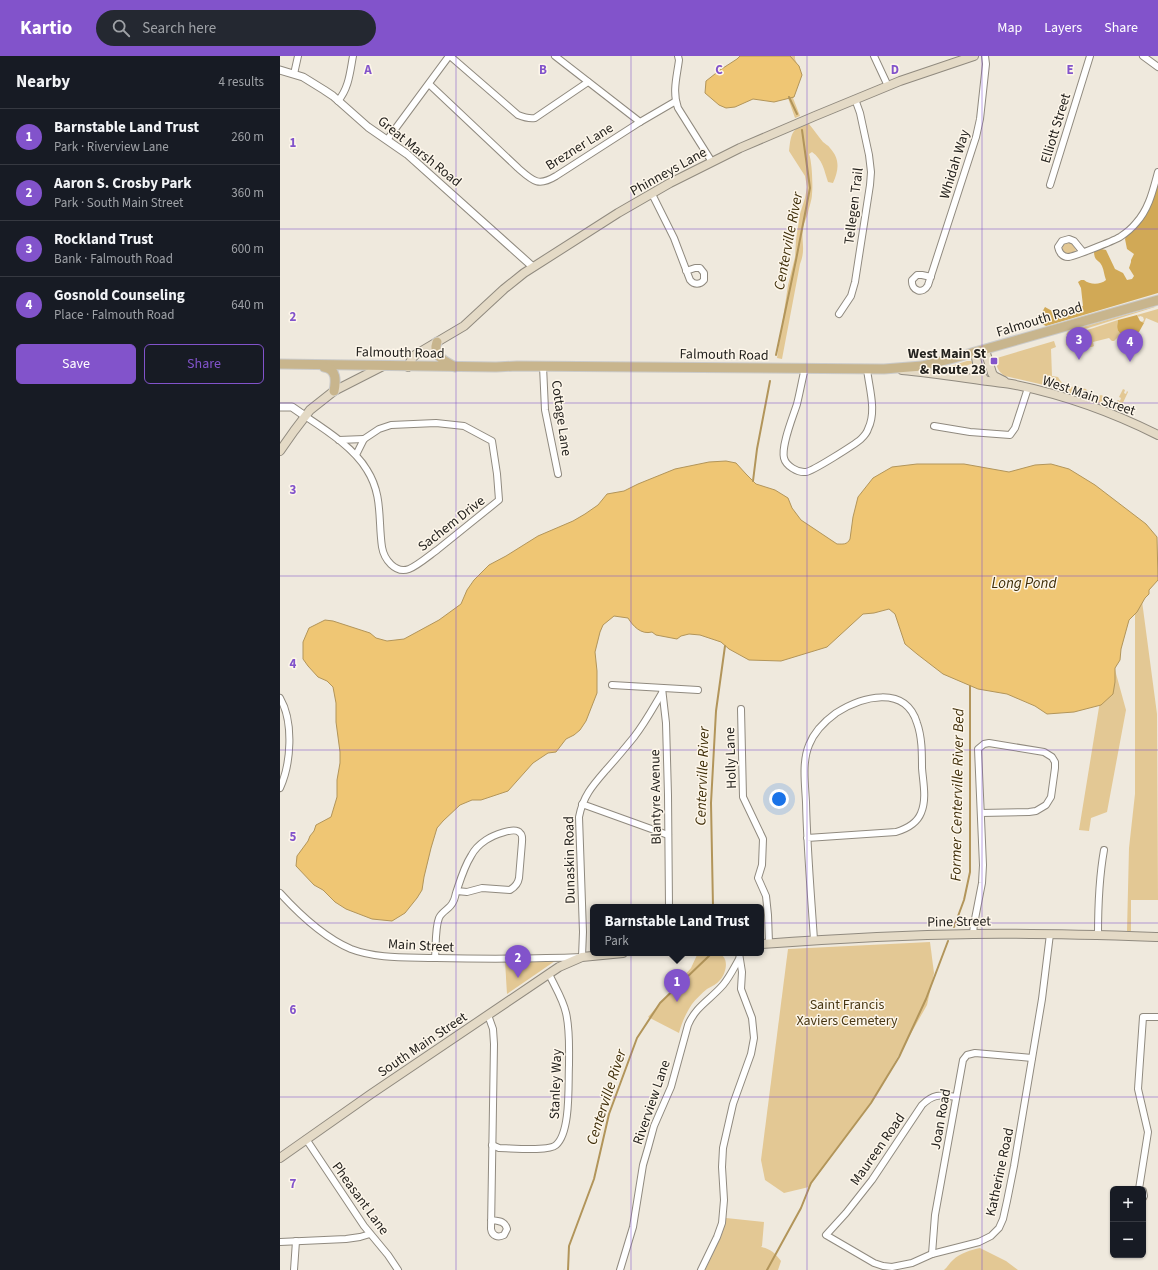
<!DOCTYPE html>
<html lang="en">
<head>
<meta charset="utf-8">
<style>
	body { margin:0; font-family:"Source Sans 3",sans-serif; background:#242831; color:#f1f3f6 }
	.controls { position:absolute; right:12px; bottom:12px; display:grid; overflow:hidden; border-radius:6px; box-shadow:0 1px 3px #0004 }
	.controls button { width:36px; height:36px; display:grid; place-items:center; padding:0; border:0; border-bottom:1px solid #363941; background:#171b24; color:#f1f3f6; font:20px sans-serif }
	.you { position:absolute; left:499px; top:743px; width:14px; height:14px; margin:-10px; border:3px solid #fff; border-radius:50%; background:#1a73e8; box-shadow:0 0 0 6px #1a73e833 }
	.badge { display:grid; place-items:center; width:26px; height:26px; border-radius:50%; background:#8253cb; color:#fff; font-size:13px; font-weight:700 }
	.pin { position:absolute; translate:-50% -33px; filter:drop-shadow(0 1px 2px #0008) }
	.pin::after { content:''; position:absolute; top:21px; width:14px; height:12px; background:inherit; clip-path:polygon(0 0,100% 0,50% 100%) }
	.popup { position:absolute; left:310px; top:848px; width:174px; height:52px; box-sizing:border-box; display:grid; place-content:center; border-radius:6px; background:#171b24; filter:drop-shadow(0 1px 3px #0005); font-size:13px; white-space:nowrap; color:#9ea1a6 }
	.popup b { font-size:15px; color:#f1f3f6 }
	.popup::after { content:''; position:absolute; left:50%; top:100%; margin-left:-8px; border:8px solid transparent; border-top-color:#171b24 }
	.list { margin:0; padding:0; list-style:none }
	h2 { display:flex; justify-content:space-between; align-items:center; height:52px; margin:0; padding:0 16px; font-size:17px }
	h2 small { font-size:13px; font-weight:400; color:#9ea1a6 }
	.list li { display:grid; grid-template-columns:26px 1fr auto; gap:12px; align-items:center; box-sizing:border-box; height:56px; padding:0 16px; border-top:1px solid #363941 }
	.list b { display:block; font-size:15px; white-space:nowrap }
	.list p { margin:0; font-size:13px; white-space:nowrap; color:#9ea1a6 }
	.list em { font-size:13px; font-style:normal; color:#9ea1a6 }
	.actions { display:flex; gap:8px; padding:12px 16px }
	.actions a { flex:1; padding:9px 0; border:1px solid #8253cb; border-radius:6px; text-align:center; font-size:14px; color:#8253cb }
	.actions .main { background:#8253cb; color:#fff }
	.icon { flex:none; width:22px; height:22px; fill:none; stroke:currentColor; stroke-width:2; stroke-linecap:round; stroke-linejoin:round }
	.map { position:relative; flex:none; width:878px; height:1214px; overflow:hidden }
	header { display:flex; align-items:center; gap:24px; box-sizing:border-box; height:56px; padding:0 20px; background:#8253cb; color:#fff }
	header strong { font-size:19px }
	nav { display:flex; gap:22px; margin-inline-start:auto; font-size:14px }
	.search { width:280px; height:36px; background:#242831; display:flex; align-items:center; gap:10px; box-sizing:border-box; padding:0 14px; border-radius:22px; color:#9ea1a6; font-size:15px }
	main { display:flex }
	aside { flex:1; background:#171b24 }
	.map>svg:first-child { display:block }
	.green { fill:#e3c894 }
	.forest { fill:#d1a956 }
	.water { fill:#efc674; stroke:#b2955a }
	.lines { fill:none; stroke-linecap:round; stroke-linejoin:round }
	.stream { stroke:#b2955a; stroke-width:2 }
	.minor-casing { stroke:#908a7f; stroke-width:8 }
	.tertiary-casing { stroke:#908a7f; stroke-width:9 }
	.secondary-casing { stroke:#908a7f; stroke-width:10 }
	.primary-casing { stroke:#cacac9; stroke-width:11 }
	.minor { stroke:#fff; stroke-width:6 }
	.tertiary { stroke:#fff; stroke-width:7 }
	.secondary { stroke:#e4dac6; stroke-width:8 }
	.primary { stroke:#c8b58d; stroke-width:9 }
	.grid { fill:none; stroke:#8253cb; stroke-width:1; stroke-opacity:0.55 }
	.poi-dot { fill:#8253cb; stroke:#fdf6ea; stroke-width:1.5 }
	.labels { text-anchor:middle; stroke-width:3; stroke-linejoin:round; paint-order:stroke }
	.street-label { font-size:14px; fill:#24221e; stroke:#fdf6ea }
	.poi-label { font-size:14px; font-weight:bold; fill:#24221e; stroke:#fdf6ea; text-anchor:end }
	.park-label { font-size:14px; fill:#483713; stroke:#fdf6ea }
	.water-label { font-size:15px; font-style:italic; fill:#3f2e09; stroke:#fdf6ea }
	.grid-label { font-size:13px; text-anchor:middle; font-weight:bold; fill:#8253cb; stroke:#fdf6ea; stroke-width:3; stroke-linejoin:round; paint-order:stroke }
</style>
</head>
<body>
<header>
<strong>Kartio</strong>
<div class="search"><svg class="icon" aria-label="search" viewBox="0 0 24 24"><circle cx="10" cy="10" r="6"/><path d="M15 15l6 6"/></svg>Search here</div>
<nav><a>Map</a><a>Layers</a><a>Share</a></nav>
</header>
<main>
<aside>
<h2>Nearby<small>4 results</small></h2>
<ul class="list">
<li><span class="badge">1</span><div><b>Barnstable Land Trust</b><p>Park · Riverview Lane</p></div><em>260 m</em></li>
<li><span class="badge">2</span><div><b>Aaron S. Crosby Park</b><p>Park · South Main Street</p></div><em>360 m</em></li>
<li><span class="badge">3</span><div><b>Rockland Trust</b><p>Bank · Falmouth Road</p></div><em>600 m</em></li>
<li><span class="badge">4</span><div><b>Gosnold Counseling</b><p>Place · Falmouth Road</p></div><em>640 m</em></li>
</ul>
<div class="actions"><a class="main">Save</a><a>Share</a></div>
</aside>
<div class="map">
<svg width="878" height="1214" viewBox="0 0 878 1214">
	<rect width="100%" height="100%" fill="#efe9dd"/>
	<!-- green -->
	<g class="green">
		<polygon points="504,0 515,0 515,3 519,13 519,22 513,42 520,60 515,62 508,42"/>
		<path d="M524,68H529C534,74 538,80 543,86C545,88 548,89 550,92C560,103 559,114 553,127L548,126C544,114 543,104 532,96L529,98C532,105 533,130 532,138C532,144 529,151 528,157C527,162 524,166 523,171C521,186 526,193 520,208L502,303L497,302L508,229L515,201L516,184L520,158L525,142L527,131L525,120L509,95C510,88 510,78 516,73C520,71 522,71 524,68Z"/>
		<path d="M788,186L792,188L796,194C794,198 789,199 785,197L782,193L784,187Z"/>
		<polygon points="873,251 875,251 786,279 788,275"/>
		<polygon points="878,253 878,267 866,262 864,267 862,266 864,264 863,261 860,260 859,261 857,259"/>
		<path d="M838,264C837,270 836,274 841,278L834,285H832L829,282L813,286L814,290L812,291H789L786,289V281Z"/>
		<path d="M774,285L776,291L771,293L772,320L778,321C784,333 795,330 806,333L809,337L807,342L764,329L725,320C718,316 715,309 717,302Z"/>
		<polygon points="687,305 691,305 693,307 681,312 677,317 658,314"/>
		<polygon points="843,333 845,334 844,337 846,338 847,335 848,336 841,351 839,350 837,351 838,354 818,347 816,345 817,341 821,339 836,346 838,344 840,345 841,342 839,341"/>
		<polygon points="862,545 877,658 878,844 851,844 851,875 847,875 849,792 855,738 855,554"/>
		<polygon points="835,614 846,654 827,756 811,762 809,775 799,774 820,645"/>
		<polygon points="650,886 654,917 647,949 595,1041 529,1131 504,1137 485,1124 481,1104 508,893"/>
		<path d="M439,898C450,901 446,918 440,924C437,928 432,930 427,933C422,937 416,943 412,948C406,957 402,966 399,977L368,961L411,912L417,899Z"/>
		<polygon points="225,905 275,905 227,938"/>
		<path d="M446,1162L484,1166L482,1190L481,1191C491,1193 495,1197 501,1205L498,1214H425C433,1197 443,1181 446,1162Z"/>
		<path d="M700,1192L726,1205L738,1214H664C668,1211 669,1207 673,1204C680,1197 691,1194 700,1192Z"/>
	</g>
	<!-- forest -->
	<g class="forest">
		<path d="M878,128V237L766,270L762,268L761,258L765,251L774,256L793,253L803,250L801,232L798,226L801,224H804C810,229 820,229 826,224C824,219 824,214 822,210C819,203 814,206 814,195L821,193L826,194L835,213L843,217L847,224L852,223L854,220L849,212L851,206V204L854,198L847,193L845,183L846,181C864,163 871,152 878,128Z"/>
		<path d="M857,259L860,265L864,267L859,276C853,279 847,274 841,278C836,274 837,270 838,264Z"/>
	</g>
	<!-- water -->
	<g class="water">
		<polygon points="460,0 510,0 519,10 522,19 514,41 494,46 473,43 455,51 446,52 439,49 425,37 426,25 440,14 457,3"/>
		<path d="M446,405L456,407L466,418L476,428L495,434L508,442L512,452L521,464L557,488C563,488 567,489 570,483L573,461L578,441L593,422L612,411L637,408H684L729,416L755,409L771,408L789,413L815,429L866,468L877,481L878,524L869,534V538L865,542L857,556L849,564L841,593L840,604L835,612V626L833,638L821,649L794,656L767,658L755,650L727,638L698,633L663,618L637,598L625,588L615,558L609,553L594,557L583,558L547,591L501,605L469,604L449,593L441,586L420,579L409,578L401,580L397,583L376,579L372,576C361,579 353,570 348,562L334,560L323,569L320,576L315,596L317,615V637L306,665L300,674L294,679L286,683L276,696L268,697L253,707L228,735L201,744H192L180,749L163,765L157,772L151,792L144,821L142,834L137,842L125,857L112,865L92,863L66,853L55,846L43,834L34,829L16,810L17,800L28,785L30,780L34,775L36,769L51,761L57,741V724L60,707V696L56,666V647L53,631L47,625L38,621L28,610L23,603V586L29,572L45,564L53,565L90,577L96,582L107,585L124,583L159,564L181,548L187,534L194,524L209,509L226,500L258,480L293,465L305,458L318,449L327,438L344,435L358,428L395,413L429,406Z"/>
	</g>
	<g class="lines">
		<!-- stream -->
		<g class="stream">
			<polyline points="509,41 517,58"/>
			<polyline points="496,299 516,204 530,132 522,74"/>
			<polyline points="473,425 477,393 490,325"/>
			<polyline points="433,851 431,747 436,655 445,590"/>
			<polyline points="674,871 684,844 690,816 690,630"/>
			<polyline points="288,1214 289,1190 314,1123 329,1058 357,982 380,947 430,899"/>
			<polyline points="487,1214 521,1152 531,1127 591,1047 619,1001 646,943 668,885"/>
		</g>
		<defs>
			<g id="minor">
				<path d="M170,0L238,59C243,61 249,63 255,62L308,26"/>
				<polyline points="275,0 360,66"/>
				<path d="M398,0L399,4C397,20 392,36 398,52L432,106"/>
				<polyline points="594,0 608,30"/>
				<polyline points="863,0 878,11"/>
				<polyline points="14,18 18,0"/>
				<path d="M149,28L238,112C253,125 258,131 276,120L360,66L396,45"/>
				<path d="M58,45C69,32 70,16 73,0"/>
				<polyline points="107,84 169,0"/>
				<polyline points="770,129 810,0"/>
				<path d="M372,138L394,182L410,224C414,229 420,229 424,224V217L420,212H415L406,215"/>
				<path d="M803,196L794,185L789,183L782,185L778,191C779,196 782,201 788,201C793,201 833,185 840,181C846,177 852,172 856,167C869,153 873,134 878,116"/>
				<path d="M651,221L642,219H637L632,224C631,235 643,239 648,229L696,81L700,63L706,8L705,0"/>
				<polyline points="559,258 571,240 575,226 590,129 591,116 589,99 580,57 575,43"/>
				<polyline points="263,310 265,354 278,418"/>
				<path d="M525,312C522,324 520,336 517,348C513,361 501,389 504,402C506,410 518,417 526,416C533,415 574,389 581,383C584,380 587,377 588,373C597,355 589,332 587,313"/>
				<path d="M25,360C46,374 74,392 87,414C103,439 98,464 102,491C104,503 115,518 129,513C137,510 150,499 157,494C178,477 198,461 219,444L217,418L212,385L184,370L156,367L111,369L99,373L84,383L76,399"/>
				<polyline points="654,370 690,376 730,379 735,372 748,332"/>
				<polyline points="59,384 84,383"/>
				<polyline points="332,629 418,634"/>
				<polyline points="382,632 386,667 388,739 389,851"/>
				<path d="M0,642C14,666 11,708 0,732"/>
				<polyline points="461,653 463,741 483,783 482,809 478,822 486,840 488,859 489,887"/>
				<polyline points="302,748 388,779"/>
				<path d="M527,782L616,776C626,773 637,767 641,757C647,743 643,726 642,712C642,697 642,681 637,667C625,628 581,641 556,657C545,665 534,676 529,689C522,706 525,727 526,746C527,792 531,838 534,884"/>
				<path d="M0,837C20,859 43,881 71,893C97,903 128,901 156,902C204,903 253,903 302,901L303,876L299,761C303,740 313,729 326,714C336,703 345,692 354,681C365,667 373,652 382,637"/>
				<polyline points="693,878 694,868 702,827 703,809 698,693 704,688 709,687 764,696 772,701 775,706 775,712 771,741 766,749 756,755 749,756 701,757"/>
				<path d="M818,879C818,850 819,822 824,794"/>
				<path d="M155,902C156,891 155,872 159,862C162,855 170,853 173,846C175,843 175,840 176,837C180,825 184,811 191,800C194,794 200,788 206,784C212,780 235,770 240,777C243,779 242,783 242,786L239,822C238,828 235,831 230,834L202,832L187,836L177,835"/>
				<path d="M208,959L213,973L214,988L211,1173C212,1180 218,1182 224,1179L227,1173C225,1165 219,1165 211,1164"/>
				<path d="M676,1041C661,1039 654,1037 642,1049L592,1124L566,1157L546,1179L594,1207L603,1210L612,1211L632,1207L652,1198L699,1186L711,1180L719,1172L723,1163L727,1145L734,1110L762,943L770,878"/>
				<polyline points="26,1083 84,1170 108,1199 118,1214"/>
				<path d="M212,1089L219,1092C231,1092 268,1096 276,1089C291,1076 288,1028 289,1009C289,992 290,974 286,957C283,943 275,931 269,918"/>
				<polyline points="859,1133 868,1076 858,1033 863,961 878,961"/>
				<polyline points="863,1135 864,1140 863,1142"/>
				<polyline points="0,1186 66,1183 80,1181 90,1178"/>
				<polyline points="652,1198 655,1159 683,1004 687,999 695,997 752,1002"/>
				<polyline points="14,1214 16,1185"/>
				<path d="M340,1214L353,1171L363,1109L368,1092L374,1070L391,1031L408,969C416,950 430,944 443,929C449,922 454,912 459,903"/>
				<polyline points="421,1214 437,1181 442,1167 444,1144 442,1111 443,1092 453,1048 471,998 474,982 472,962 461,933 462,916 459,897"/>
			</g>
			<g id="tertiary">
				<polyline points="0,14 23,21 44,34 53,40 88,71 127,98 253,211"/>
				<polyline points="0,351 12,351 25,360"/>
			</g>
			<g id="secondary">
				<polyline points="705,294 712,317 714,320 724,325"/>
				<path d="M695,296C697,306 698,318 705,324"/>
				<polyline points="128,311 131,304 135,299 184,270 224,233 244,217 338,157 390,127 460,92 535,60 620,25 694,0"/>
				<path d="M622,314C654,317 685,322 716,326C721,327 726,327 731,328C782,338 832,356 878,379"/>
				<polyline points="0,395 14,375 30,354 54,335 103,310"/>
				<path d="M481,888C552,883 622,879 693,878C755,877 816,879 878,881"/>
				<polyline points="0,1102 91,1038 279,911 302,901 343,897"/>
			</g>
			<g id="primary">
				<path d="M157,286C152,300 165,305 175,311"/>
				<polyline points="0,308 216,311 237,310 604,313 642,310 674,302 878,244"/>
				<path d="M44,311C57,313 56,325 54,335"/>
			</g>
		</defs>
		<!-- minor casing -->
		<use href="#minor" class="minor-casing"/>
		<!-- tertiary casing -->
		<use href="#tertiary" class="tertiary-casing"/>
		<!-- secondary casing -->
		<use href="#secondary" class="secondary-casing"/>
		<!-- primary casing -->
		<use href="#primary" class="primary-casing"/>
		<!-- minor -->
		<use href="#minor" class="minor"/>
		<!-- tertiary -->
		<use href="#tertiary" class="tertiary"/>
		<!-- secondary -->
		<use href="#secondary" class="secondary"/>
		<!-- primary -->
		<use href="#primary" class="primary"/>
	</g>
	<!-- grid -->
	<path class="grid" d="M176,0V1214M351,0V1214M527,0V1214M702,0V1214M0,173H878M0,347H878M0,520H878M0,694H878M0,867H878M0,1041H878"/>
	<!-- markers -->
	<rect class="poi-dot" x="710" y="301" width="8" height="8" rx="2"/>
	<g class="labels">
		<!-- street labels -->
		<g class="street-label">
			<text transform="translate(775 72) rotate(-73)" y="5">Elliott Street</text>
			<text transform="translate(299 90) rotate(-32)" y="5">Brezner Lane</text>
			<text transform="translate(140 95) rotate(39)" y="5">Great Marsh Road</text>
			<text transform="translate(674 108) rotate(-73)" y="5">Whidah Way</text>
			<text transform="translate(388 115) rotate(-29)" y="5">Phinneys Lane</text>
			<text transform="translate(573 150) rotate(-83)" y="5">Tellegen Trail</text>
			<text transform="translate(759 263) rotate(-17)" y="5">Falmouth Road</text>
			<text transform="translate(120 296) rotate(1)" y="5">Falmouth Road</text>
			<text transform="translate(444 298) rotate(1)" y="5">Falmouth Road</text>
			<text transform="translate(809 339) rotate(19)" y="5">West Main Street</text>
			<text transform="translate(282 362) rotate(82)" y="5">Cottage Lane</text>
			<text transform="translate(171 467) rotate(-38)" y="5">Sachem Drive</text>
			<text transform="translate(450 702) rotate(-92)" y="5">Holly Lane</text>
			<text transform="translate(375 741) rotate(-91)" y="5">Blantyre Avenue</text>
			<text transform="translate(289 804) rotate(-91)" y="5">Dunaskin Road</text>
			<text transform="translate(679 865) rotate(-1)" y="5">Pine Street</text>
			<text transform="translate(141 889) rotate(3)" y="5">Main Street</text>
			<text transform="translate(142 988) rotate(-34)" y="5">South Main Street</text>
			<text transform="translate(275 1028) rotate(-88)" y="5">Stanley Way</text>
			<text transform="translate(371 1046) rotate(-71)" y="5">Riverview Lane</text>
			<text transform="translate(660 1063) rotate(-80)" y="5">Joan Road</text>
			<text transform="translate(597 1093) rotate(-55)" y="5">Maureen Road</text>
			<text transform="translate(719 1116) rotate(-78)" y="5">Katherine Road</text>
			<text transform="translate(81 1142) rotate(54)" y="5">Pheasant Lane</text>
		</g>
		<!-- poi labels -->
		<g class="poi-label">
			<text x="706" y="302">West Main St<tspan x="706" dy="16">&amp; Route 28</tspan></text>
		</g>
		<!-- park labels -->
		<g class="park-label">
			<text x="567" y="953">Saint Francis<tspan x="567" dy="16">Xaviers Cemetery</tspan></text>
		</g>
		<!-- water labels -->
		<g class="water-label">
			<text transform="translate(508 185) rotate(-79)" y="5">Centerville River</text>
			<text x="744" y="532">Long Pond</text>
			<text transform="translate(422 720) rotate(-88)" y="5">Centerville River</text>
			<text transform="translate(677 739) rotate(-89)" y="5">Former Centerville River Bed</text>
			<text transform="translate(326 1041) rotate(-72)" y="5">Centerville River</text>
		</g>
	</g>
	<g class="grid-label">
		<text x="88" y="18">A</text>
		<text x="263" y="18">B</text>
		<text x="439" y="18">C</text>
		<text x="615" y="18">D</text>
		<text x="790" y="18">E</text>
		<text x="13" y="91">1</text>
		<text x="13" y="265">2</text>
		<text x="13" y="438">3</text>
		<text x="13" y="612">4</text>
		<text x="13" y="785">5</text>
		<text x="13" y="958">6</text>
		<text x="13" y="1132">7</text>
	</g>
</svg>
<div class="controls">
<button>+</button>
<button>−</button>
</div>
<div class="you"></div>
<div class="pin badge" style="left:397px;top:946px">1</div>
<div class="popup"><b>Barnstable Land Trust</b>Park</div>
<div class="pin badge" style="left:238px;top:922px">2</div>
<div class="pin badge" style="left:799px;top:304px">3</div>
<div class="pin badge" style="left:850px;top:306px">4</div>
</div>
</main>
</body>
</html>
